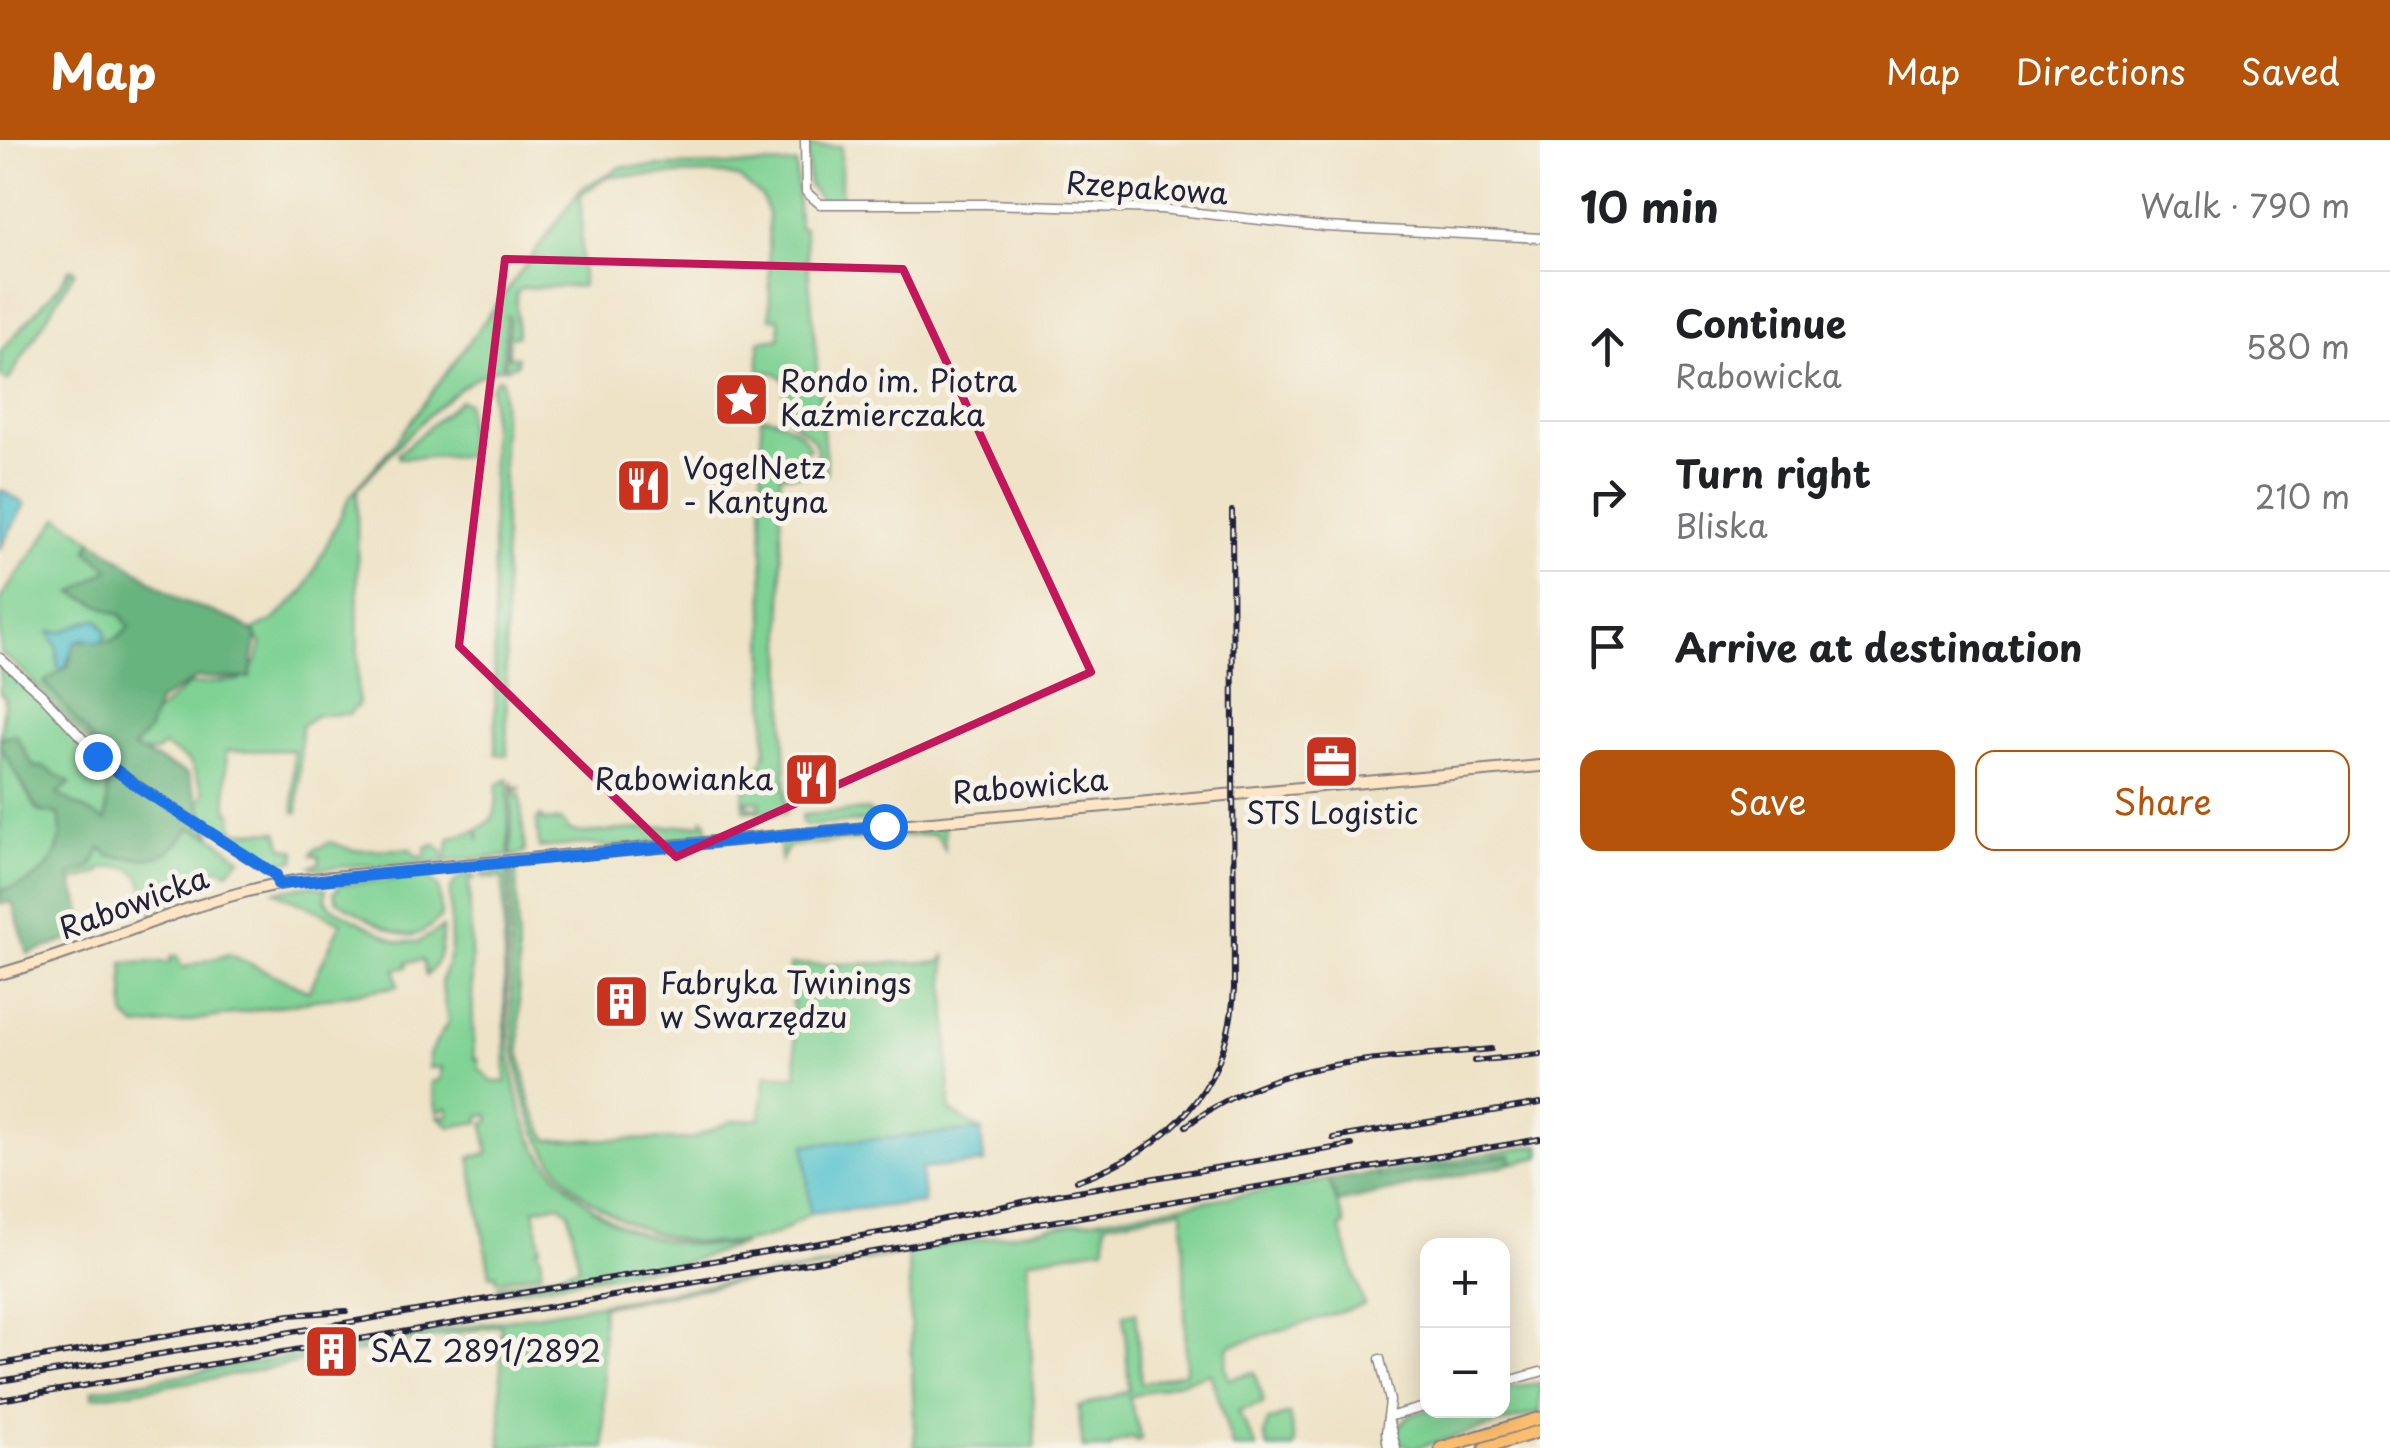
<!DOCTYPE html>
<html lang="en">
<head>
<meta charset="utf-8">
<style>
	body { margin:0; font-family:"Playpen Sans",sans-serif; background:#f6f6f6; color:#202124 }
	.controls { position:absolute; right:30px; bottom:30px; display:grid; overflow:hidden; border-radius:20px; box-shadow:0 5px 25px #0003 }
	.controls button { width:90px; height:90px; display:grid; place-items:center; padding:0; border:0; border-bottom:2px solid #e0e0e0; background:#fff; color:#202124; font:50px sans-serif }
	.stop { position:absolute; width:30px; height:30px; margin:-22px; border:8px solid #1a73e8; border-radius:50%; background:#fff }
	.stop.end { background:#1a73e8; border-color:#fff; box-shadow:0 2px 10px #0008 }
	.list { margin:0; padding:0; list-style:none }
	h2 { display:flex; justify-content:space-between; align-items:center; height:130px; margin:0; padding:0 40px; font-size:42px }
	h2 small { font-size:32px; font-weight:400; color:#757577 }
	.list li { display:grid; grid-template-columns:65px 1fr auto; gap:30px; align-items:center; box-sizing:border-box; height:150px; padding:0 40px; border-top:2px solid #e0e0e0 }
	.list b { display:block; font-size:38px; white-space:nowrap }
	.list p { margin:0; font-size:32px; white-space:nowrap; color:#757577 }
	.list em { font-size:32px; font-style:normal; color:#757577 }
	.actions { display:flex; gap:20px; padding:30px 40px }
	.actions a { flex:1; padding:22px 0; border:2px solid #b45309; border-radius:20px; text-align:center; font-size:35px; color:#b45309 }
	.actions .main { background:#b45309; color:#fff }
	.icon { flex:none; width:55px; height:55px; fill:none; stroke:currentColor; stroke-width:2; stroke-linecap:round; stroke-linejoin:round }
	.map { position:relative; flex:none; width:1540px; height:1308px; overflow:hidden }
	header { display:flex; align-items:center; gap:60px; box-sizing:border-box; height:140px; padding:0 50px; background:#b45309; color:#fff }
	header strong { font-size:48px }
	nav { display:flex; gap:55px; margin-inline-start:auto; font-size:35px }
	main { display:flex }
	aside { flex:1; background:#fff }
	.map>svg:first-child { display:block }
	.green { fill:#7fd294; stroke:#507a68; stroke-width:2.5 }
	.forest { fill:#67b47e; stroke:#446b5c; stroke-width:2.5 }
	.water { fill:#56c3cd; stroke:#3c7284; stroke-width:2.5 }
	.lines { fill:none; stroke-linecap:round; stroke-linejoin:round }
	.street-casing { stroke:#888281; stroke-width:11 }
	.secondary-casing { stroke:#888281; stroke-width:14 }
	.primary-casing { stroke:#888281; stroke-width:15 }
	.street { stroke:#fff; stroke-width:8 }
	.secondary { stroke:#fde5c5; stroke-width:10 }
	.primary { stroke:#fbbd6e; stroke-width:11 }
	.rail-casing { stroke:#22223b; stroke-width:6 }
	.rail { stroke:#f7f3e8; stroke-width:2.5; stroke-dasharray:8; stroke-linecap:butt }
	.route { stroke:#1a73e8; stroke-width:12 }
	.marked { fill:none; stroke:#c2185b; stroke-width:8; stroke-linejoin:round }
	.labels { text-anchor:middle; stroke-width:10; stroke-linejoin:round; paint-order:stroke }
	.street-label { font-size:30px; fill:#22223b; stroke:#f7f3e8 }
	.poi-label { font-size:30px; fill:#22223b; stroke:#f7f3e8; text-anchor:start }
</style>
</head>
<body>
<header>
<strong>Map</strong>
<nav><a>Map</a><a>Directions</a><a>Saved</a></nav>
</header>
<main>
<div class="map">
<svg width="1540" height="1308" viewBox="0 0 1540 1308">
	<rect width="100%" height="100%" fill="#f7f3e8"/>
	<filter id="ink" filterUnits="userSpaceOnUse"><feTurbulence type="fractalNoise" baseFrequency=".01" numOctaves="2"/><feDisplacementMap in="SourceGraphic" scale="20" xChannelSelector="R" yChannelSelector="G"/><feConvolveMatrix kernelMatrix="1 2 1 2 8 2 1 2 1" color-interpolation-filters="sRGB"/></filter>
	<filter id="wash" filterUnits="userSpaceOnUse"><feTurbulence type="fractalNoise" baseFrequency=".0048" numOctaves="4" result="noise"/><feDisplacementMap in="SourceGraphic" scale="40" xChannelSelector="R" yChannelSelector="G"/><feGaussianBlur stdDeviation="2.25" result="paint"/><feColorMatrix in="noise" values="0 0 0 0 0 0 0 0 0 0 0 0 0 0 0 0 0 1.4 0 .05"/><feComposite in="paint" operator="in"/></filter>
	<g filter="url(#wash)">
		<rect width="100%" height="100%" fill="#eee3c7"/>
		<!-- green -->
		<g class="green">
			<polygon points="841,6 841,62 823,62 809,46 807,7"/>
			<path d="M796,24L799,87L804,88L805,94L827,335H817C819,287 812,304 786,275L784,239L775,233L759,231V201L780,198L779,179L770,178L768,74L762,57L740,39L724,34L609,36L581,54L582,146L522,148L516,153L517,196L509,197V217H517V224L505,228L510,176L507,175L502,228C464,230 383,320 357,350L358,565L349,574L317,575L301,586L298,672H294L293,610L226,611L227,671L232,672L233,689L238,692L278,691L283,707L296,711L295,721H270L193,671L205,653L189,621L163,606L157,612H140L135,618L125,600L188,545L241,540L257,521L261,504L253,490L275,479L304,451L351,355L394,304L582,48L621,27Z"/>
			<polygon points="70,128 75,131 8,241 0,236 0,212 59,146"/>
			<polygon points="497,239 502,239 507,615 496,614 491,248"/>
			<polygon points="460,260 467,263 468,316 399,318 398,314"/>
			<path d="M761,277C778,277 805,291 810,309L798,313V318L807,319L811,323V335H780L786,673L744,670V663H748L749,668L760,667V661H743C744,639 764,632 766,609Z"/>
			<path d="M59,377L93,400L88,410L110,429L74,453L121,475L129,487C122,497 113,502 100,503L105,498L52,491L50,495L57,506L58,528L64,530L45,543L104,614L102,616L21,529L0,513V459Z"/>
			<path d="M0,523C28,546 98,608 107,642C111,655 107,669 105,682L57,654L69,644L34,627L15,595L0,598L5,558L0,553Z"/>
			<path d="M0,606L38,671L59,674C68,716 41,744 0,750Z"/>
			<path d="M508,639L509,716L380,727L362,725L316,729L311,726L320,723L319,716L312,715L314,710L331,702L352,710L411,709L417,717L426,716V707L436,705L442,710L443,717H446L450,698L477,690L479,700L478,689C500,678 496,666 497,645Z"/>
			<polygon points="512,642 514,648 522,648 513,651 514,655 520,655 525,713 511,716"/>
			<polygon points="867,670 873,674 867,681 806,686 801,680 803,675"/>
			<polygon points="541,676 543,681 561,680 570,691 584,693 702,684 703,679 707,682 708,693 703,698 612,707 584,704 539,708 537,680"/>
			<polygon points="939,685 944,686 945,709 935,694 789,706 781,721 780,699"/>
			<path d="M190,688L212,696L240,718L229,732L218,728L174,743L183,766L151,774C141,739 143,719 100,730V733L72,742L70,736L91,728L101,707L110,716C150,720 166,724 190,688Z"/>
			<path d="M516,729L520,914L531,966L548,1000L691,999L732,981L760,979L766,934L797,936L790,825L940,822L945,816L950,971L981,990L805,1005L810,1073C800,1079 789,1088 778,1093C744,1108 691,1105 657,1094C486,1039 514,873 511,730Z"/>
			<path d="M508,730C509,812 496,938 538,1010C549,1027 564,1042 579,1056C623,1099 684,1109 743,1104L683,1123L499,1152L498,1146C527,1142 553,1134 579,1127L569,1072L559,1064L534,1069L541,1107L537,1109L542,1119L541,1132L497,1141L496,1134L490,1135L470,1017L488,1014L484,984L489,982V975L480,976V982L450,987L438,976H449L448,968L437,972L431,942L440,940L442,927L429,928V914L448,882L441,843L451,811L450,751L456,740L470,733L475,739L469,740L474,918L478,919L479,928L492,942H506L503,738H484L481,735Z"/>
			<path d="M427,737L439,748L441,777C433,784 424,793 413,795C395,798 354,770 337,761L334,753L341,744Z"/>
			<path d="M312,745L326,749L325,759L331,767L398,802H418L442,788C442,807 441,822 426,836L423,820L407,822V827L395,829L398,846L179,883L137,887L125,876L123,823L170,822L171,816H177L182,828L229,814L309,851L341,782L275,751Z"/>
			<polygon points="1540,1005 1540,1017 1513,1023 1510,1015 1379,1038 1377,1033"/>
			<polygon points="1329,1040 1345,1085 1340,1087 1364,1165 1229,1206 1225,1228 1229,1239 1254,1232 1264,1263 1238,1271 1257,1308 1233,1308 1210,1233 1129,1257 1142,1299 1136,1301 1134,1297 1111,1305 1111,1308 1083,1308 1078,1267 1129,1251 1124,1174 1136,1172 1141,1244 1186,1232 1183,1069 1105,1083 1105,1107 1028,1120 1035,1308 915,1308 908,1113 602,1166 605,1308 501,1308 501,1185 221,1237 93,1257 93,1250"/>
			<path d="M1540,1243V1272L1416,1308C1383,1304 1398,1276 1423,1271C1446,1267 1477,1270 1502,1270L1503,1248Z"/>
			<polygon points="1289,1274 1295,1304 1293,1308 1268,1308 1264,1294 1268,1281"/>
		</g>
		<!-- forest -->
		<g class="forest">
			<path d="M93,400L180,460L239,482L257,495L250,538H197L158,562L149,590L133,608L188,634L212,696L190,688C164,724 152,720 109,716L101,708L91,728L70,736L89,793L28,814L12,762L0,764V750C41,744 68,716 59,674L38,671L0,606V598L15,594L34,627H44L70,643L57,654L106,681L108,643L95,620L104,614L44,542L68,527L74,502C97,495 111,512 129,487L121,475L73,453L109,429L87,410Z"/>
			<polygon points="1510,1015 1513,1023 1337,1063 1329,1040 1377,1033 1379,1038"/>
		</g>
		<!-- water -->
		<g class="water">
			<polygon points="2,350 25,364 0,408 0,353"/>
			<polygon points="91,480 99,480 106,492 105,498 100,503 84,499 75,502 64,530 58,528 57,507 49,492 62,492"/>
			<polygon points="981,990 984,1023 921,1029 924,1063 810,1073 805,1005"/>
		</g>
	</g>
	<g filter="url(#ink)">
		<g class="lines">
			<defs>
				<g id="street">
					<polyline points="805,0 806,52 820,64 986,64 1161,69 1325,87 1540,98"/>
					<polyline points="0,518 42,555 107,625 275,735 278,743"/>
					<polyline points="1380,1219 1390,1261 1386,1293 1388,1308"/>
					<polyline points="1502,1243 1540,1232"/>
					<polyline points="1388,1277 1428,1266"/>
					<polyline points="1389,1282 1396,1308"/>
				</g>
				<path id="secondary" d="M0,834C102,806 195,757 300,740L1540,626"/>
				<g id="primary">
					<polyline points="1441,1308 1540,1278"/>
					<polyline points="1485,1308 1540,1291"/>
				</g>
			</defs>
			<!-- street casing -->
			<use href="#street" class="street-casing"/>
			<!-- secondary casing -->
			<use href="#secondary" class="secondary-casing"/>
			<!-- primary casing -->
			<use href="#primary" class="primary-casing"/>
			<!-- street -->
			<use href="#street" class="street"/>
			<!-- secondary -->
			<use href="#secondary" class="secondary"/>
			<!-- primary -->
			<use href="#primary" class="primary"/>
			<defs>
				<g id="rail">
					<polyline points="1474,921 1540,914"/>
					<path d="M1186,986C1279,916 1380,920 1491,909"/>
					<polyline points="1333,998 1540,963"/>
					<path d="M1076,1041C1169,1008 1229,951 1234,848L1232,371"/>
					<polyline points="0,1224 290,1175 346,1171"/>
					<polyline points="0,1241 891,1091 1054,1055 1352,1005"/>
					<polyline points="0,1260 1540,999"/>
				</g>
			</defs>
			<!-- rail casing -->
			<use href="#rail" class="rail-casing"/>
			<!-- rail -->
			<use href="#rail" class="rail"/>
		</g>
	</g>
	<g class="lines" filter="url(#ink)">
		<!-- route -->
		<polyline class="route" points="97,616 140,648 276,735 278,744 884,686"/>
	</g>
	<!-- marked area -->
	<path class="marked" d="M505,119L903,129L1091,532L676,717L459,506Z"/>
	<!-- icons -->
	<defs>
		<symbol id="sight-square" viewBox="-11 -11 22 22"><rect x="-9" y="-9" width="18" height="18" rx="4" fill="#c8321e" stroke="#f7f3e8"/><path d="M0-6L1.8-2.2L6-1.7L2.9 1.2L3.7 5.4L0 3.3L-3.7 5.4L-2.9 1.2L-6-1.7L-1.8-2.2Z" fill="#fff"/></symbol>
		<symbol id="restaurant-square" viewBox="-11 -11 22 22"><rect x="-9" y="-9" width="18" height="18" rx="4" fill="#c8321e" stroke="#f7f3e8"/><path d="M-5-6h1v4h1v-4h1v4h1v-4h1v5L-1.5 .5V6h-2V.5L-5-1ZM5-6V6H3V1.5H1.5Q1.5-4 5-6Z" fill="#fff"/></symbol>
		<symbol id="office-square" viewBox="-11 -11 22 22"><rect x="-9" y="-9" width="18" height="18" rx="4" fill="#c8321e" stroke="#f7f3e8"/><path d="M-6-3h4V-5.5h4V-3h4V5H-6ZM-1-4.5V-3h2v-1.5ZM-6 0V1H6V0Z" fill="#fff"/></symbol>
		<symbol id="building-square" viewBox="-11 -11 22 22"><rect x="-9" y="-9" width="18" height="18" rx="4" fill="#c8321e" stroke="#f7f3e8"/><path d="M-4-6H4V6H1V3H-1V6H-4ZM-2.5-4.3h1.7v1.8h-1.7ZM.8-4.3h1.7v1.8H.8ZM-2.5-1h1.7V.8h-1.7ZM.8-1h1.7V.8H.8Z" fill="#fff"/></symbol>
	</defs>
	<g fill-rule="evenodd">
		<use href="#sight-square" x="710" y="228" width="63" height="63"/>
		<use href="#restaurant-square" x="612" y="314" width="63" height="63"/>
		<use href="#office-square" x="1300" y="590" width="63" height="63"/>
		<use href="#restaurant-square" x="780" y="608" width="63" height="63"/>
		<use href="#building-square" x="590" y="830" width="63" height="63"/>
		<use href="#building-square" x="300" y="1180" width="63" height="63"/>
	</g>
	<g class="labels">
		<!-- street labels -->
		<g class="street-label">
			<text transform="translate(1147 49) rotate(4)" y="10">Rzepakowa</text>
			<text transform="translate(1030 647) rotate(-5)" y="10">Rabowicka</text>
			<text transform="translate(134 764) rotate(-20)" y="10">Rabowicka</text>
		</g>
		<!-- poi labels -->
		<g class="poi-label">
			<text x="780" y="252">Rondo im. Piotra<tspan x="780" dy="34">Kaźmierczaka</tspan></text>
			<text x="683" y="339">VogelNetz<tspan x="683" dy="34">- Kantyna</tspan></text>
			<text x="773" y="650" text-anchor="end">Rabowianka</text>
			<text x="1332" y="684" text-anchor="middle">STS Logistic</text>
			<text x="660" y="854">Fabryka Twinings<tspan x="660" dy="34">w Swarzędzu</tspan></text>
			<text x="370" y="1222">SAZ 2891/2892</text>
		</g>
	</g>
</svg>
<div class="controls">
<button>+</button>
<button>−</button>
</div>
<div class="stop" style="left:884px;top:686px"></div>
<div class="stop end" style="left:97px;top:616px"></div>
</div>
<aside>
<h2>10 min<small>Walk · 790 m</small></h2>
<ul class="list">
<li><svg class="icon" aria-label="ahead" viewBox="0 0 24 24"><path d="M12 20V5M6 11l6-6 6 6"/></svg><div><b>Continue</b><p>Rabowicka</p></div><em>580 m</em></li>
<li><svg class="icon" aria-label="right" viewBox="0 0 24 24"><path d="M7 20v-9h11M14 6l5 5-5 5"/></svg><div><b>Turn right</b><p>Bliska</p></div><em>210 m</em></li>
<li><svg class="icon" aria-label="arrive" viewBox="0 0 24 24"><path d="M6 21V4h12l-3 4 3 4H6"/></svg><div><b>Arrive at destination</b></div></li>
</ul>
<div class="actions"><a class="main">Save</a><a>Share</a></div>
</aside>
</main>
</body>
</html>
